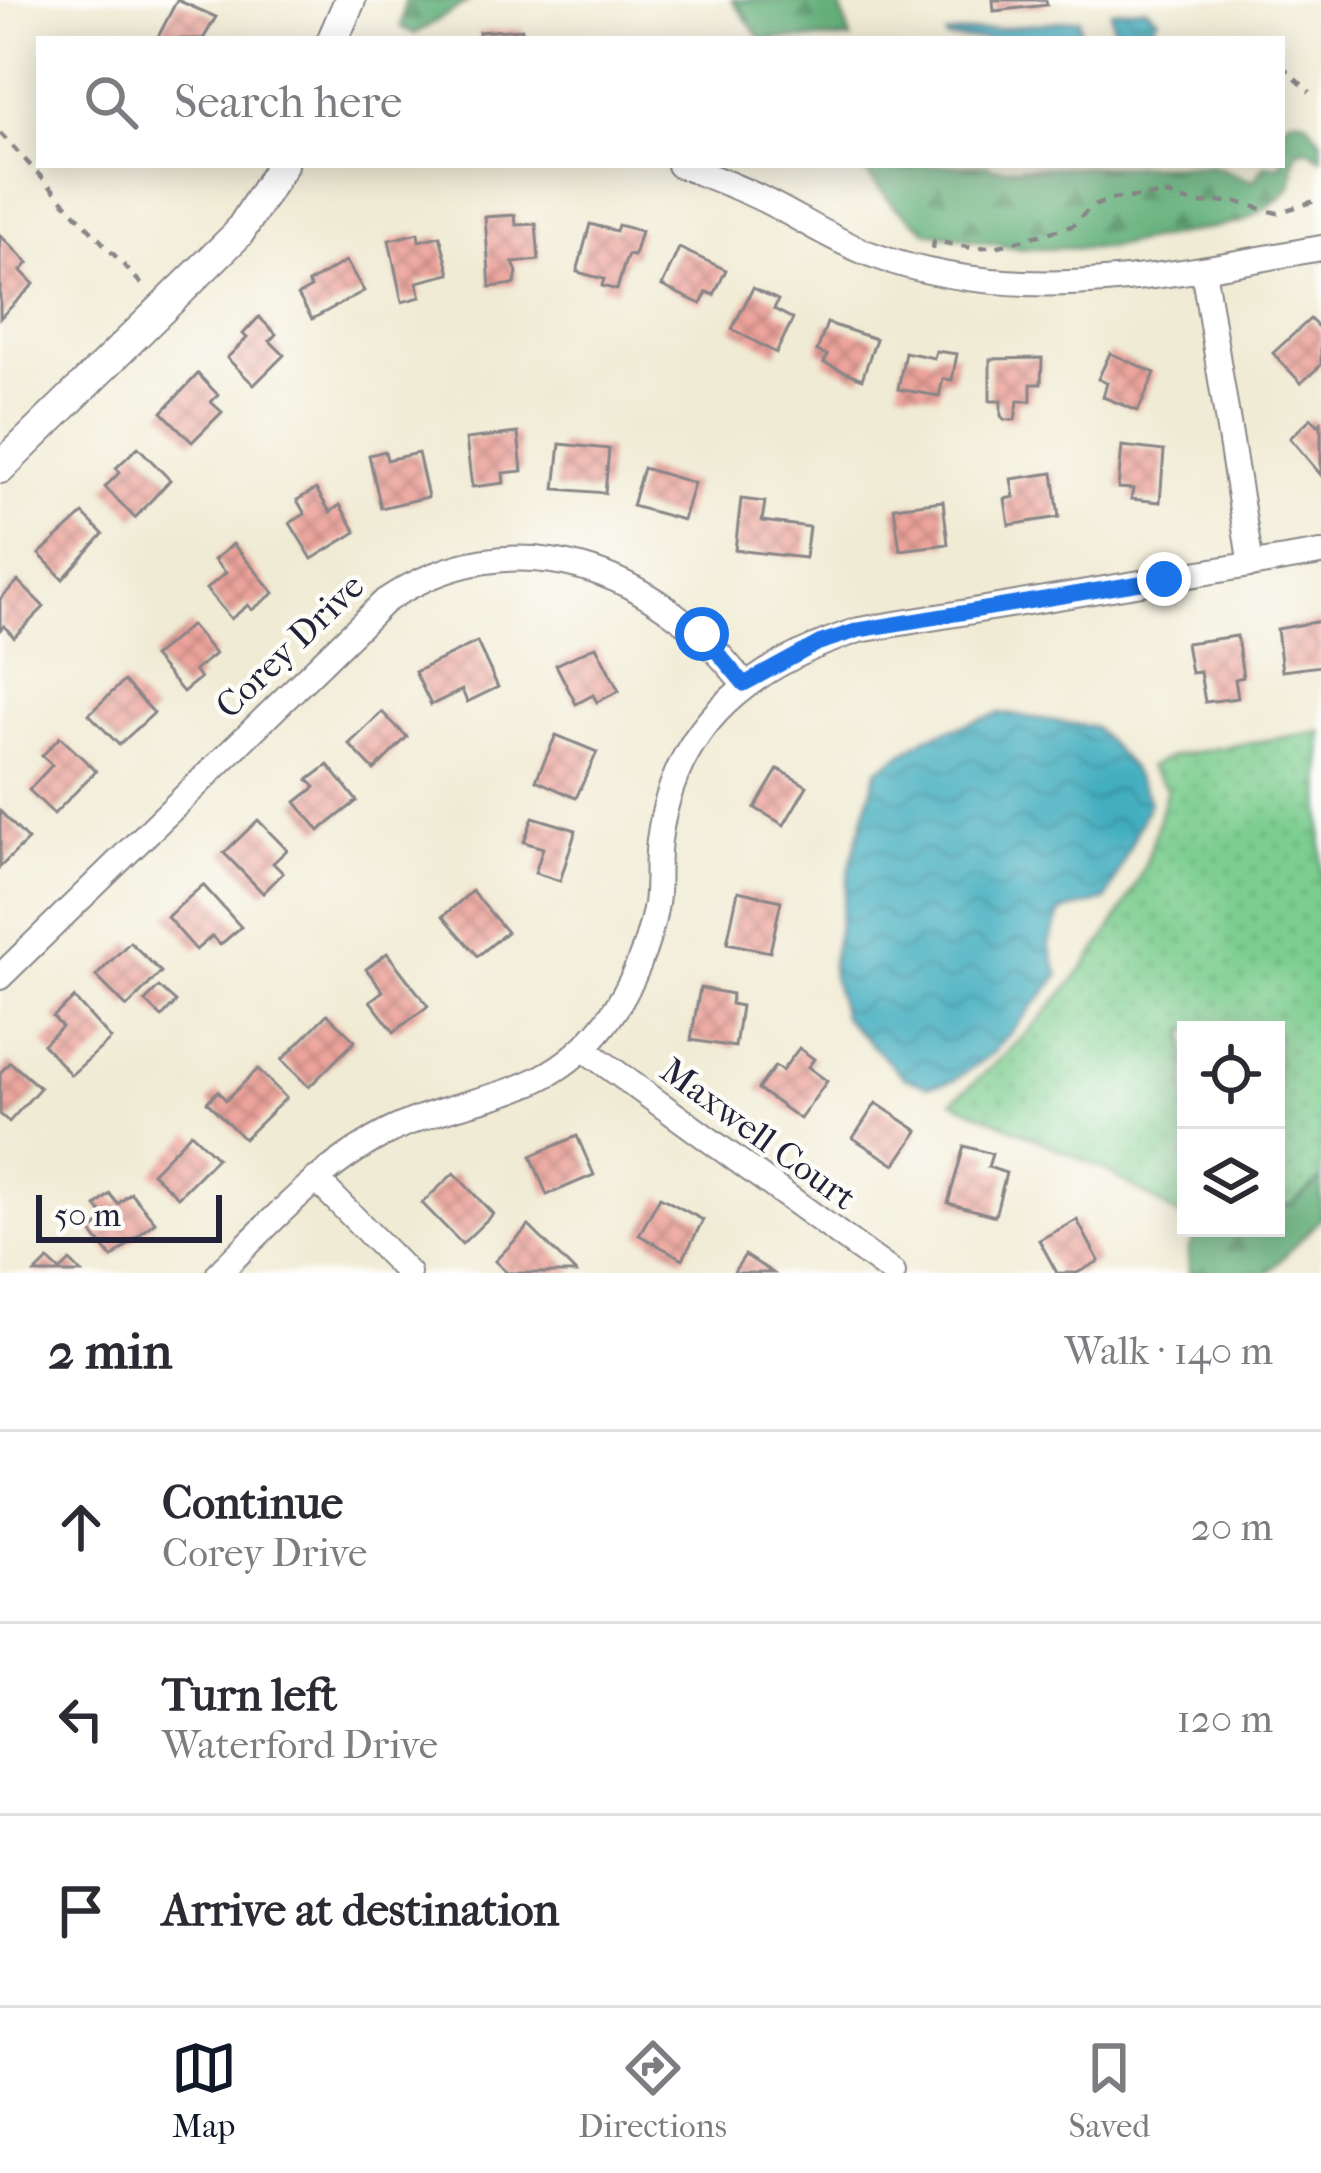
<!DOCTYPE html>
<html lang="en">
<head>
<meta charset="utf-8">
<style>
	body { margin:0; font-family:"IM FELL French Canon",serif; background:#f7f7f7; color:#2b2b33 }
	.controls { position:absolute; right:36px; bottom:36px; display:grid; overflow:hidden; border-radius:0px; box-shadow:0 6px 30px #0003 }
	.controls button { width:108px; height:108px; display:grid; place-items:center; padding:0; border:0; border-bottom:3px solid #e1e1e2; background:#fff; color:#2b2b33; font:60px sans-serif }
	.scale { position:absolute; left:36px; bottom:30px; width:186px; box-sizing:border-box; padding-left:12px; border:6px solid #22223b; border-top:0; font-size:33px; line-height:42px; white-space:nowrap; color:#22223b; -webkit-text-stroke:9px #fdfcf7; paint-order:stroke }
	.stop { position:absolute; width:36px; height:36px; margin:-27px; border:9px solid #1a73e8; border-radius:50%; background:#fff }
	.stop.end { background:#1a73e8; border-color:#fff; box-shadow:0 3px 12px #0008 }
	.list { margin:0; padding:0; list-style:none }
	h2 { display:flex; justify-content:space-between; align-items:center; height:156px; margin:0; padding:0 48px; font-size:51px }
	h2 small { font-size:39px; font-weight:400; color:#7c7c81 }
	.list li { display:grid; grid-template-columns:78px 1fr auto; gap:36px; align-items:center; box-sizing:border-box; height:192px; padding:0 48px; border-top:3px solid #e1e1e2 }
	.list b { display:block; font-size:45px; white-space:nowrap }
	.list p { margin:0; font-size:39px; white-space:nowrap; color:#7c7c81 }
	.list em { font-size:39px; font-style:normal; color:#7c7c81 }
	.icon { flex:none; width:66px; height:66px; fill:none; stroke:currentColor; stroke-width:2; stroke-linecap:round; stroke-linejoin:round }
	.map { position:relative; flex:none; width:1321px; height:1273px; overflow:hidden }
	.search { position:absolute; background:#fff; box-shadow:0 6px 30px #0003; left:36px; right:36px; top:36px; height:132px; display:flex; align-items:center; gap:30px; box-sizing:border-box; padding:0 42px; border-radius:0px; color:#7c7c81; font-size:45px }
	.sheet { height:732px; background:#fff }
	nav { display:flex; justify-content:space-around; align-items:center; box-sizing:border-box; height:168px; border-top:3px solid #e1e1e2; background:#fff; font-size:33px; color:#7c7c81 }
	nav a { display:grid; justify-items:center; gap:6px }
	nav .on { color:#111827 }
	.map>svg:first-child { display:block }
	.grass { fill:url(#grass-dots); stroke:#4e7865; stroke-width:3 }
	.forest { fill:url(#forest-firs); stroke:#43695a; stroke-width:3 }
	.water { fill:url(#water-waves); stroke:#32687e; stroke-width:3 }
	.building { fill:url(#building-cross-hatch) }
	.lines { fill:none; stroke-linecap:round; stroke-linejoin:round }
	.minor-casing { stroke:#898688; stroke-width:28 }
	.tertiary-casing { stroke:#898688; stroke-width:34 }
	.path { stroke:#898688; stroke-width:4.5; stroke-dasharray:9 9; stroke-linecap:butt }
	.minor { stroke:#fff; stroke-width:24 }
	.tertiary { stroke:#fff; stroke-width:30 }
	.route { stroke:#1a73e8; stroke-width:15 }
	.labels { text-anchor:middle; stroke-width:9; stroke-linejoin:round; paint-order:stroke }
	.street-label { font-size:36px; fill:#22223b; stroke:#fdfcf7 }
</style>
</head>
<body>
<div class="map">
<svg width="1321" height="1273" viewBox="0 0 1321 1273">
	<defs>
		<pattern id="grass-dots" width="8" height="8" patternUnits="userSpaceOnUse" patternTransform="scale(3)"><rect width="8" height="8" fill="#7bcd8f"/><path d="M2 2h.1M6 6h.1" fill="none" stroke="#6ab07c" stroke-width="1.8" stroke-linecap="round"/></pattern>
		<pattern id="forest-firs" width="22" height="20" patternUnits="userSpaceOnUse" patternTransform="scale(3)"><rect width="22" height="20" fill="#64b07a"/><path d="M5 1l3.5 6h-7zM16 11l3.5 6h-7z" fill="#528f65"/></pattern>
		<pattern id="water-waves" width="16" height="10" patternUnits="userSpaceOnUse" patternTransform="scale(3)"><rect width="16" height="10" fill="#42aec0"/><path d="M0 5q4-4 8 0t8 0" fill="none" stroke="#378d9d"/></pattern>
		<pattern id="building-cross-hatch" width="8" height="8" patternUnits="userSpaceOnUse" patternTransform="scale(3)"><rect width="8" height="8" fill="#eda49c"/><path d="M0 0l8 8M0 8l8-8" fill="none" stroke="#c08580"/></pattern>
	</defs>
	<rect width="100%" height="100%" fill="#fdfcf7"/>
	<filter id="ink" filterUnits="userSpaceOnUse"><feTurbulence type="fractalNoise" baseFrequency=".00833" numOctaves="2"/><feDisplacementMap in="SourceGraphic" scale="24" xChannelSelector="R" yChannelSelector="G"/><feConvolveMatrix kernelMatrix="1 2 1 2 8 2 1 2 1" color-interpolation-filters="sRGB"/></filter>
	<filter id="wash" filterUnits="userSpaceOnUse"><feTurbulence type="fractalNoise" baseFrequency=".004" numOctaves="4" result="noise"/><feDisplacementMap in="SourceGraphic" scale="48" xChannelSelector="R" yChannelSelector="G"/><feGaussianBlur stdDeviation="2.7" result="paint"/><feColorMatrix in="noise" values="0 0 0 0 0 0 0 0 0 0 0 0 0 0 0 0 0 1.4 0 .05"/><feComposite in="paint" operator="in"/></filter>
	<g filter="url(#wash)">
		<rect width="100%" height="100%" fill="#f0ebd4"/>
		<!-- grass -->
		<path class="grass" d="M1321,731V1179L1291,1205H1276V1030H1186V1220L1105,1170L952,1101C1028,1040 1108,953 1146,862C1155,839 1160,813 1167,789L1149,767L1172,756Z"/>
		<!-- forest -->
		<g class="forest">
			<polygon points="405,0 470,0 415,34 401,27"/>
			<polygon points="732,0 838,0 851,39 761,39"/>
			<path d="M1295,118L1306,120L1321,141V158L1308,149L1298,150C1291,163 1295,169 1292,181C1287,198 1257,214 1242,222L1107,248L1019,249L928,232L894,206L860,165H988L993,168L1212,165L1253,181L1265,165H1282V128L1287,120Z"/>
			<polygon points="1321,1179 1321,1218 1268,1273 1189,1273 1188,1250 1199,1228 1276,1228 1276,1205 1291,1205"/>
		</g>
		<!-- water -->
		<g class="water">
			<polygon points="1146,8 1158,18 1149,30 1114,34 1111,11"/>
			<polygon points="1079,19 1081,39 947,39 946,35"/>
			<polygon points="1000,713 1094,727 1129,765 1150,801 1106,900 1061,912 1049,944 1059,976 994,1052 953,1081 927,1086 904,1077 843,1017 831,968 851,862 877,770 927,737"/>
		</g>
		<g id="blocks">
			<!-- building -->
			<g class="building">
				<polygon points="177,0 216,17 203,39 157,39"/>
				<polygon points="993,0 1046,0 1047,5 994,11"/>
				<polygon points="522,29 522,39 480,39 479,32"/>
				<polygon points="515,215 516,225 536,224 539,260 513,263 517,272 515,284 490,287 485,217"/>
				<polygon points="590,224 616,231 618,225 641,231 634,256 628,255 624,265 617,290 602,286 604,279 577,272"/>
				<polygon points="418,233 419,241 440,236 450,274 417,282 421,297 402,302 389,240"/>
				<polygon points="0,235 28,263 21,271 34,284 0,318"/>
				<polygon points="679,248 726,270 714,295 707,292 701,304 662,286"/>
				<polygon points="346,261 364,291 312,319 298,295 311,288 308,283"/>
				<polygon points="753,288 778,300 774,309 793,319 776,353 732,329"/>
				<polygon points="259,317 276,334 270,341 284,355 254,385 227,358 247,338 243,334"/>
				<polygon points="1310,319 1321,330 1321,365 1301,383 1273,353"/>
				<polygon points="827,323 876,339 862,379 824,363 827,355 817,351"/>
				<polygon points="936,351 957,354 952,380 943,379 939,396 898,389 905,352 934,358"/>
				<polygon points="1110,353 1155,373 1138,411 1103,397 1107,383 1098,379"/>
				<polygon points="1042,358 1041,384 1031,384 1031,401 1018,401 1015,420 1005,420 1001,416 1001,401 990,401 990,359"/>
				<polygon points="198,374 218,395 211,402 222,412 192,442 162,412"/>
				<polygon points="1311,418 1318,425 1321,422 1321,475 1290,438"/>
				<polygon points="518,433 522,471 503,473 504,483 472,487 466,439"/>
				<polygon points="560,444 609,449 605,493 555,489"/>
				<polygon points="1122,446 1164,451 1160,502 1131,499 1133,489 1118,488"/>
				<polygon points="138,447 170,480 135,518 105,487 120,472 116,468"/>
				<polygon points="385,451 387,460 418,453 428,497 381,508 369,455"/>
				<polygon points="643,468 694,483 683,520 632,506"/>
				<polygon points="1053,473 1059,517 1009,525 1005,499 1014,497 1011,479"/>
				<polygon points="316,489 330,512 340,505 356,532 312,559 290,523 305,514 297,500"/>
				<polygon points="741,499 765,502 762,521 809,527 805,558 735,550"/>
				<polygon points="943,501 948,544 900,550 894,507"/>
				<polygon points="83,514 103,534 63,579 39,554"/>
				<polygon points="233,544 274,593 252,610 248,605 231,619 206,589 226,573 214,560"/>
				<polygon points="18,581 44,607 14,637 4,626 0,630 0,599"/>
				<polygon points="1321,621 1321,666 1282,671 1277,629"/>
				<polygon points="191,625 215,654 194,671 200,678 183,692 153,657"/>
				<polygon points="1237,636 1243,677 1235,679 1238,698 1205,702 1200,672 1191,673 1186,643"/>
				<polygon points="477,642 498,687 467,702 462,690 431,705 415,672"/>
				<polygon points="596,646 619,691 597,702 593,695 576,704 556,665"/>
				<polygon points="124,681 154,713 119,745 89,714"/>
				<polygon points="382,712 407,737 374,770 349,744"/>
				<polygon points="556,735 597,752 576,798 536,780"/>
				<polygon points="60,737 96,771 54,814 29,790 52,765 42,756"/>
				<polygon points="328,765 357,801 319,831 296,802 315,787 308,780"/>
				<polygon points="778,769 807,786 784,825 755,808"/>
				<polygon points="0,811 28,840 0,867"/>
				<polygon points="533,817 576,830 560,881 535,873 543,848 524,842"/>
				<polygon points="258,820 287,850 273,863 283,873 263,893 224,853"/>
				<polygon points="203,885 241,927 220,945 212,936 196,950 167,917"/>
				<polygon points="472,891 507,932 478,956 443,916"/>
				<polygon points="738,891 781,901 770,952 727,943"/>
				<polygon points="130,942 161,972 127,1007 96,976"/>
				<polygon points="387,953 428,1006 394,1032 370,1001 383,991 366,969"/>
				<polygon points="159,987 176,1002 162,1017 145,1001"/>
				<polygon points="700,988 732,994 731,1004 741,1006 735,1047 691,1040"/>
				<polygon points="74,998 111,1039 71,1075 43,1044 62,1027 53,1017"/>
				<polygon points="327,1014 355,1041 309,1087 282,1060"/>
				<polygon points="799,1048 814,1059 808,1067 827,1081 800,1119 758,1089 775,1066 782,1071"/>
				<polygon points="10,1062 40,1088 9,1122 0,1114 0,1073"/>
				<polygon points="258,1069 286,1098 244,1139 207,1102 218,1091 226,1100"/>
				<polygon points="876,1103 918,1131 895,1165 853,1138"/>
				<polygon points="191,1133 217,1158 178,1197 152,1173"/>
				<polygon points="577,1136 594,1175 547,1195 531,1156"/>
				<polygon points="964,1146 992,1154 988,1167 1006,1173 995,1216 948,1203"/>
				<polygon points="454,1173 493,1214 462,1244 422,1203"/>
				<polygon points="131,1193 155,1222 112,1258 90,1231 106,1218 96,1206 110,1194 118,1204"/>
				<polygon points="660,1197 703,1220 683,1259 639,1235"/>
				<polygon points="1077,1220 1099,1261 1077,1273 1057,1273 1039,1240"/>
				<polygon points="529,1226 576,1273 507,1273 495,1261"/>
				<polygon points="745,1255 773,1273 733,1273"/>
				<polygon points="48,1260 60,1271 70,1261 82,1273 35,1273"/>
			</g>
		</g>
	</g>
	<g filter="url(#ink)">
		<use href="#blocks" fill-opacity="0" stroke="#898688" stroke-width="3"/>
		<g class="lines">
			<defs>
				<g id="minor">
					<path d="M679,165C711,177 742,188 772,204C805,221 835,241 870,254C1019,309 1169,275 1321,248"/>
					<polyline points="1203,269 1251,565"/>
					<path d="M0,977L385,601C515,515 655,568 744,684"/>
					<polyline points="584,1049 893,1273"/>
					<polyline points="316,1179 408,1273"/>
					<path d="M219,1273C273,1220 324,1162 394,1129C476,1091 545,1103 607,1021C632,988 649,944 656,904C659,883 656,861 659,840C675,722 752,665 859,630L1321,553"/>
				</g>
				<g id="tertiary">
					<polyline points="333,39 350,0"/>
					<polyline points="0,468 238,234 282,165"/>
				</g>
			</defs>
			<!-- minor casing -->
			<use href="#minor" class="minor-casing"/>
			<!-- tertiary casing -->
			<use href="#tertiary" class="tertiary-casing"/>
			<!-- path -->
			<g class="path">
				<polyline points="1239,39 1242,33"/>
				<polyline points="1282,66 1310,92"/>
				<polyline points="0,133 147,290"/>
				<polyline points="933,249 934,241 973,248 999,246 1072,226 1091,207 1111,199 1168,195 1196,204 1234,201 1277,213 1321,199"/>
			</g>
			<!-- minor -->
			<use href="#minor" class="minor"/>
			<!-- tertiary -->
			<use href="#tertiary" class="tertiary"/>
		</g>
	</g>
	<g class="lines" filter="url(#ink)">
		<!-- route -->
		<polyline class="route" points="702,634 744,684 819,643 859,630 1164,579"/>
	</g>
	<g class="labels">
		<!-- street labels -->
		<g class="street-label">
			<text transform="translate(289 645) rotate(-44)" y="13">Corey Drive</text>
			<text transform="translate(759 1133) rotate(36)" y="13">Maxwell Court</text>
		</g>
	</g>
</svg>
<div class="controls">
<button><svg class="icon" aria-label="locate" viewBox="0 0 24 24"><circle cx="12" cy="12" r="6"/><path d="M12 2v4M12 18v4M2 12h4M18 12h4"/></svg></button>
<button><svg class="icon" aria-label="layers" viewBox="0 0 24 24"><path d="M12 4l9 5-9 5-9-5zM3 14l9 5 9-5"/></svg></button>
</div>
<div class="scale">50 m</div>
<div class="stop" style="left:702px;top:634px"></div>
<div class="stop end" style="left:1164px;top:579px"></div>
<div class="search"><svg class="icon" aria-label="search" viewBox="0 0 24 24"><circle cx="10" cy="10" r="6"/><path d="M15 15l6 6"/></svg>Search here</div>
</div>
<section class="sheet">
<h2>2 min<small>Walk · 140 m</small></h2>
<ul class="list">
<li><svg class="icon" aria-label="ahead" viewBox="0 0 24 24"><path d="M12 20V5M6 11l6-6 6 6"/></svg><div><b>Continue</b><p>Corey Drive</p></div><em>20 m</em></li>
<li><svg class="icon" aria-label="left" viewBox="0 0 24 24"><path d="M17 20v-9H6M10 6l-5 5 5 5"/></svg><div><b>Turn left</b><p>Waterford Drive</p></div><em>120 m</em></li>
<li><svg class="icon" aria-label="arrive" viewBox="0 0 24 24"><path d="M6 21V4h12l-3 4 3 4H6"/></svg><div><b>Arrive at destination</b></div></li>
</ul>
</section>
<nav>
<a class="on"><svg class="icon" aria-label="map" viewBox="0 0 24 24"><path d="M3 6l6-2 6 2 6-2v14l-6 2-6-2-6 2zM9 4v14M15 6v14"/></svg>Map</a>
<a><svg class="icon" aria-label="directions" viewBox="0 0 24 24"><path d="M12 3l9 9-9 9-9-9zM9 14v-3h6M13 9l2 2-2 2"/></svg>Directions</a>
<a><svg class="icon" aria-label="saved" viewBox="0 0 24 24"><path d="M7 4h10v16l-5-4-5 4z"/></svg>Saved</a>
</nav>
</body>
</html>
